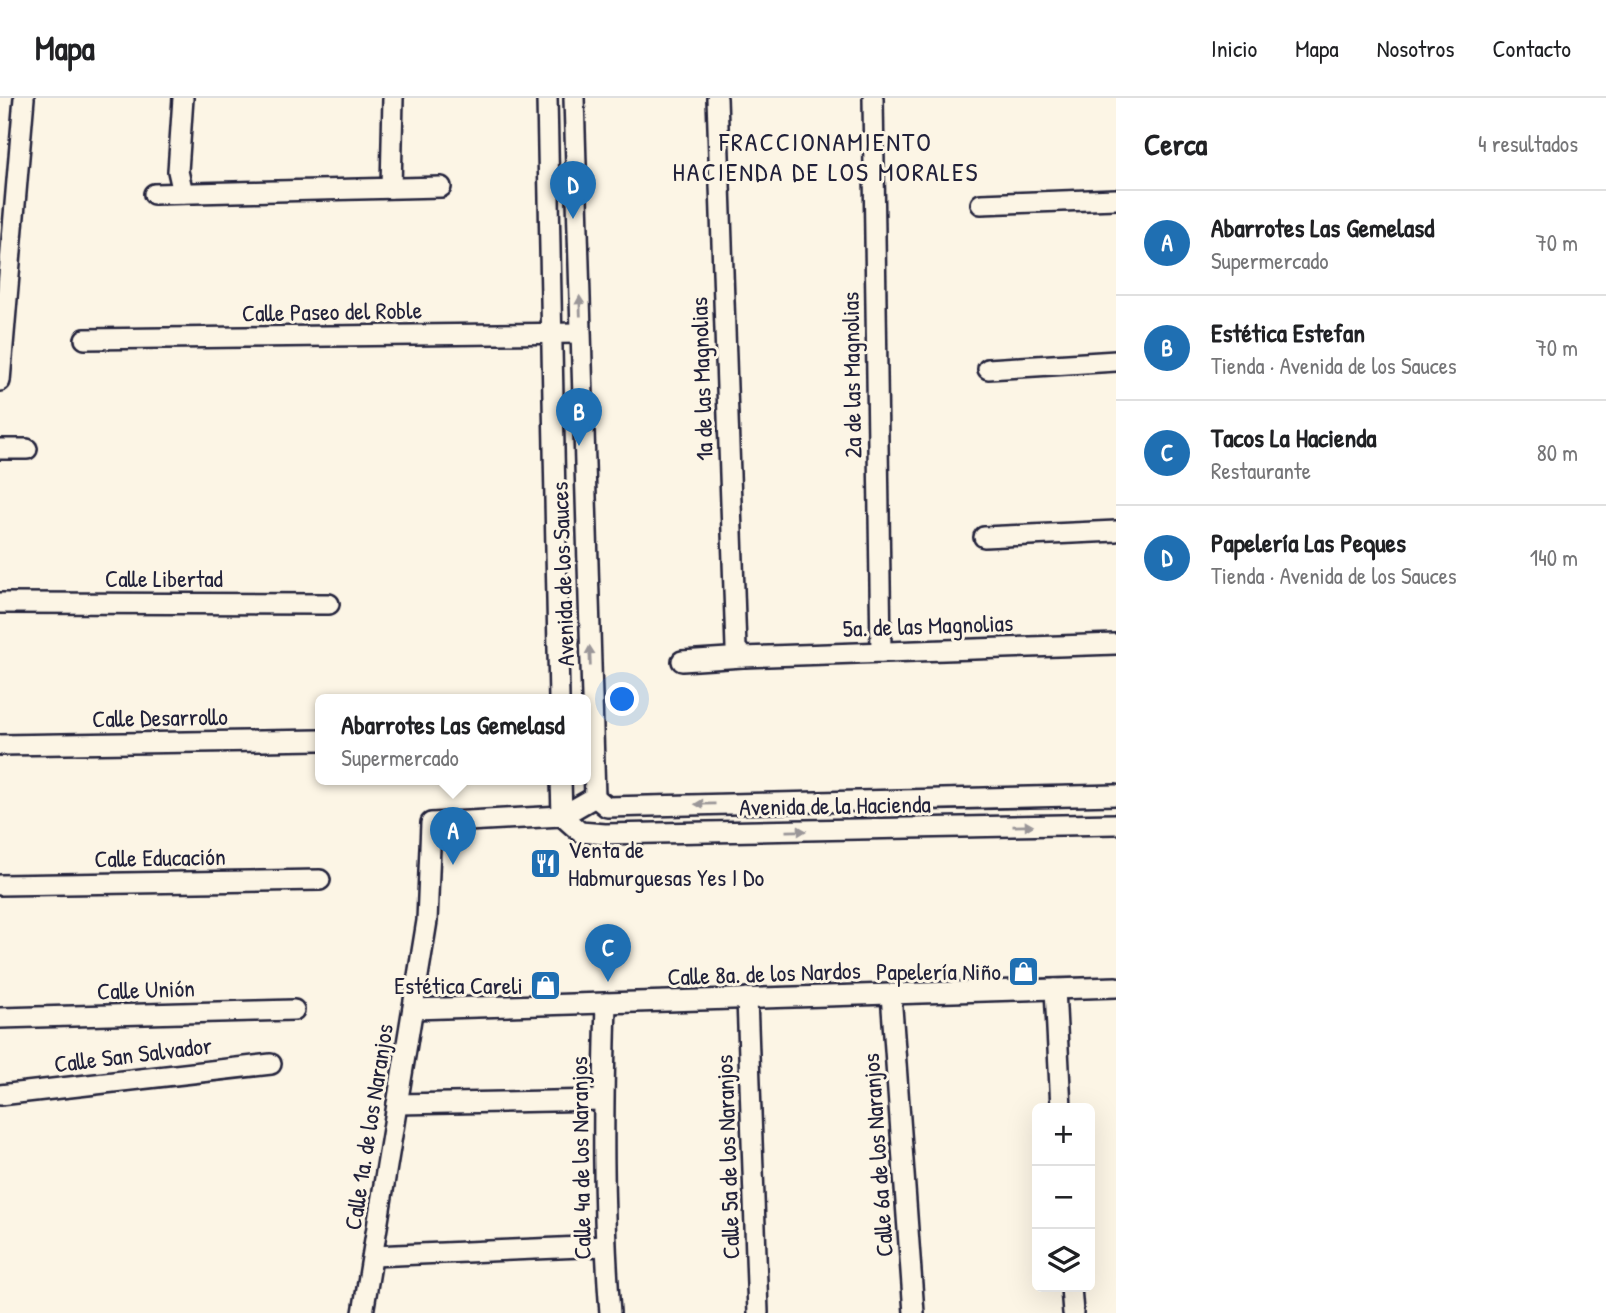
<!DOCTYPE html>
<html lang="es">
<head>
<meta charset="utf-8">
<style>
	body { margin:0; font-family:"Patrick Hand",sans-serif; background:#f6f6f6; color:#202124 }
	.controls { position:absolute; right:21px; bottom:21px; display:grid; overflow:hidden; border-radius:10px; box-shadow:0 7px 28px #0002 }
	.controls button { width:63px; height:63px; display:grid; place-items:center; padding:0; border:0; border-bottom:2px solid #e0e0e0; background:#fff; color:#202124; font:35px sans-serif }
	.you { position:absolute; left:623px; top:602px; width:24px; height:24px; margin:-18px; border:5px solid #fff; border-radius:50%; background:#1a73e8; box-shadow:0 0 0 10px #1a73e833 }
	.badge { display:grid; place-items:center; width:46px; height:46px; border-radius:50%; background:#1f6fb2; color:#fff; font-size:23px; font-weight:700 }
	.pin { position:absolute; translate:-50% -58px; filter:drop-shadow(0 2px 4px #0008) }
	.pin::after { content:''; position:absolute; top:37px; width:24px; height:21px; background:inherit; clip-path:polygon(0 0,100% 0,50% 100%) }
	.popup { position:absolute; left:315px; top:596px; width:276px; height:91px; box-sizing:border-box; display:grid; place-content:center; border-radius:10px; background:#fff; filter:drop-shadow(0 2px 5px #0005); font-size:23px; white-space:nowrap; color:#757577 }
	.popup b { font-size:26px; color:#202124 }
	.popup::after { content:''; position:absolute; left:50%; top:100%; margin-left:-14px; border:14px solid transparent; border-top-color:#fff }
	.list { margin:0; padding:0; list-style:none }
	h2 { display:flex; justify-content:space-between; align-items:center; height:91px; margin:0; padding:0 28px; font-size:30px }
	h2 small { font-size:23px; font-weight:400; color:#757577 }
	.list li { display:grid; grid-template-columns:46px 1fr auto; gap:21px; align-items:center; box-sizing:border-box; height:105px; padding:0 28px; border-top:2px solid #e0e0e0 }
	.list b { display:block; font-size:26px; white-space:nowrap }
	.list p { margin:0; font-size:23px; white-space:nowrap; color:#757577 }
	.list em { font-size:23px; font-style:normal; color:#757577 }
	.icon { flex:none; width:38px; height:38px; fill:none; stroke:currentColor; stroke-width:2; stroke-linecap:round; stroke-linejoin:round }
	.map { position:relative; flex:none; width:1116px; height:1215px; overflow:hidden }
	header { display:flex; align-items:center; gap:42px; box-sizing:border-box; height:98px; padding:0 35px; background:#fff; border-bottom:2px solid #e0e0e0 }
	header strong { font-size:33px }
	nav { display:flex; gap:38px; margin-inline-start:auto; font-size:24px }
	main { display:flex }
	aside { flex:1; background:#fff }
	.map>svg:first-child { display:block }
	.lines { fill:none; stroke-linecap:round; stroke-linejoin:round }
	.street-casing { stroke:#22223b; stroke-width:24 }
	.street { stroke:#fcf5e5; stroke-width:19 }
	.oneway { fill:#9a9698 }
	.labels { text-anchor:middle; stroke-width:6; stroke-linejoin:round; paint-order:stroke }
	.street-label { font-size:24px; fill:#22223b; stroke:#fcf5e5 }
	.poi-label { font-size:24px; fill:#22223b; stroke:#fcf5e5; text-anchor:end }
	.neighbourhood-label { font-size:26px; letter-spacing:2px; fill:#22223b; stroke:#fcf5e5 }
</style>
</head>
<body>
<header>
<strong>Mapa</strong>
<nav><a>Inicio</a><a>Mapa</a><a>Nosotros</a><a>Contacto</a></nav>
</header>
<main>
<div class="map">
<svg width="1116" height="1215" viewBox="0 0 1116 1215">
	<rect width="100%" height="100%" fill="#fcf5e5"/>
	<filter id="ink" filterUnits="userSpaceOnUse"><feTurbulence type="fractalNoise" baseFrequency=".0143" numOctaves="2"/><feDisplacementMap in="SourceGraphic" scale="14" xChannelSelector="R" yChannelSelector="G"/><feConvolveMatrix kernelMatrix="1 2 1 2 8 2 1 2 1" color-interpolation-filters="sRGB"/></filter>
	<g filter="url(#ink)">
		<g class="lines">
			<defs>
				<g id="street">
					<polyline points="547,0 559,601"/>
					<polyline points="574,0 595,699"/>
					<polyline points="717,0 736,550 743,559"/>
					<polyline points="873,0 881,554"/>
					<polyline points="391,90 393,0"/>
					<polyline points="183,95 178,73 183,0"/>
					<polyline points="154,96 441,89"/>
					<polyline points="981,106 1116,101"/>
					<polyline points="85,241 580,235"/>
					<polyline points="988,271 1116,263"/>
					<polyline points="0,283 24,0"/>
					<polyline points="0,351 27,351"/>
					<polyline points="984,439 1116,433"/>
					<polyline points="0,505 329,506"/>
					<polyline points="682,563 743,559 1116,546"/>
					<polyline points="0,647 320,642"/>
					<polyline points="561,681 562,718"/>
					<polyline points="595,699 607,709 1116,697"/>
					<polyline points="562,718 580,734 605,736 1116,726"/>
					<polyline points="0,787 320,782"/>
					<polyline points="1055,891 1061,1010"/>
					<polyline points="891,896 914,1215"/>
					<polyline points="747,900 758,1215"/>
					<path d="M606,905C603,1009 602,1112 610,1215"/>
					<polyline points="413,911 1116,889"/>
					<polyline points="0,920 294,912"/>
					<polyline points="0,997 271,966"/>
					<polyline points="397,1006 603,1002"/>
					<polyline points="373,1158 605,1148"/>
					<polyline points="1071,1189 1073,1215"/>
					<polyline points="363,1215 427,823 431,725 562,718 595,699"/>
				</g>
			</defs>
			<!-- street casing -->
			<use href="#street" class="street-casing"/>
			<!-- street -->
			<use href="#street" class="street"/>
		</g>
		<!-- one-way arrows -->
		<defs><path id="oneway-solid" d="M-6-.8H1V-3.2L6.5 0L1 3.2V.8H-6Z" transform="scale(1.75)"/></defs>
		<g class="oneway">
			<use href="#oneway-solid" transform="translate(580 208) rotate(-92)"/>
			<use href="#oneway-solid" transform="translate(590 558) rotate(-92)"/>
			<use href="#oneway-solid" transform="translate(705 706) rotate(179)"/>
			<use href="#oneway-solid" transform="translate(1023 728) rotate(-1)"/>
			<use href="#oneway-solid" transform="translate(796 733) rotate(-1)"/>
		</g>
	</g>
	<!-- icons -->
	<defs>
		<symbol id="restaurant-square" viewBox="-11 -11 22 22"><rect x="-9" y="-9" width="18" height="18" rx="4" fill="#1f6fb2" stroke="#fcf5e5"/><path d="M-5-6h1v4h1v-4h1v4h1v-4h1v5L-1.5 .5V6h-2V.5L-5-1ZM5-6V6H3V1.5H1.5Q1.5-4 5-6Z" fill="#fff"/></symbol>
		<symbol id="shop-square" viewBox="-11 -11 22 22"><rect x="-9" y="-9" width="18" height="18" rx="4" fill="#1f6fb2" stroke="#fcf5e5"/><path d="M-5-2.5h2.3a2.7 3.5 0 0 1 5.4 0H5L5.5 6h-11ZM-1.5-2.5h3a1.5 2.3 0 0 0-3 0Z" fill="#fff"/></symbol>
	</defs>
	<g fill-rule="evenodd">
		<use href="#restaurant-square" x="528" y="748" width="35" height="35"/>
		<use href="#shop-square" x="1006" y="856" width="35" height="35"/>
		<use href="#shop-square" x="528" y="870" width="35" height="35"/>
	</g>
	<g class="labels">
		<!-- street labels -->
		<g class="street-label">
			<text transform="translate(332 214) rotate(-1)" y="8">Calle Paseo del Roble</text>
			<text transform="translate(852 277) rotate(-91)" y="8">2a de las Magnolias</text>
			<text transform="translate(702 281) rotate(-92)" y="8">1a de las Magnolias</text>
			<text transform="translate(563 476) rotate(-92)" y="8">Avenida de los Sauces</text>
			<text x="164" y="489">Calle Libertad</text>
			<text transform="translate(928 528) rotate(-2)" y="8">5a. de las Magnolias</text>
			<text transform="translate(160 620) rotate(-1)" y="8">Calle Desarrollo</text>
			<text transform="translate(835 708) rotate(-1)" y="8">Avenida de la Hacienda</text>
			<text transform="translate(160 760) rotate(-1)" y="8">Calle Educación</text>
			<text transform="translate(764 876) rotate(-2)" y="8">Calle 8a. de los Nardos</text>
			<text transform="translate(146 892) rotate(-2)" y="8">Calle Unión</text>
			<text transform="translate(133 957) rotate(-7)" y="8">Calle San Salvador</text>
			<text transform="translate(369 1029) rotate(-81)" y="8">Calle 1a. de los Naranjos</text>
			<text transform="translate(878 1057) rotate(-94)" y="8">Calle 6a de los Naranjos</text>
			<text transform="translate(728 1059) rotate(-92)" y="8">Calle 5a de los Naranjos</text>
			<text transform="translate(581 1060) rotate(-91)" y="8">Calle 4a de los Naranjos</text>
		</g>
		<!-- poi labels -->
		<g class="poi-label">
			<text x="568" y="760" text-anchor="start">Venta de<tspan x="568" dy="28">Habmurguesas Yes I Do</tspan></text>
			<text x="1001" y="882">Papelería Niño</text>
			<text x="523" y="896">Estética Careli</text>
		</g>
		<!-- neighbourhood labels -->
		<g class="neighbourhood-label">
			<text x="826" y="53">FRACCIONAMIENTO<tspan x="826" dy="30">HACIENDA DE LOS MORALES</tspan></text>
		</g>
	</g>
</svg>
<div class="controls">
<button>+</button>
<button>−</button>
<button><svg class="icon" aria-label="layers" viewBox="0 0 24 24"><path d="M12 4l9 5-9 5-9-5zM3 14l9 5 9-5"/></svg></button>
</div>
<div class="you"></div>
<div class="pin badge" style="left:453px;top:767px">A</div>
<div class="popup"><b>Abarrotes Las Gemelasd</b>Supermercado</div>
<div class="pin badge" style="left:579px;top:348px">B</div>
<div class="pin badge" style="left:608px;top:884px">C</div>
<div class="pin badge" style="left:573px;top:121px">D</div>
</div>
<aside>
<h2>Cerca<small>4 resultados</small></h2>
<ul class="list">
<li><span class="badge">A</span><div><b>Abarrotes Las Gemelasd</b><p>Supermercado</p></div><em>70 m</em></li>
<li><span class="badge">B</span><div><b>Estética Estefan</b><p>Tienda · Avenida de los Sauces</p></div><em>70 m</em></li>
<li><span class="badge">C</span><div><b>Tacos La Hacienda</b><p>Restaurante</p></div><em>80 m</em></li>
<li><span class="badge">D</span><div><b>Papelería Las Peques</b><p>Tienda · Avenida de los Sauces</p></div><em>140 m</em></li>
</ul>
</aside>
</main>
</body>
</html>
